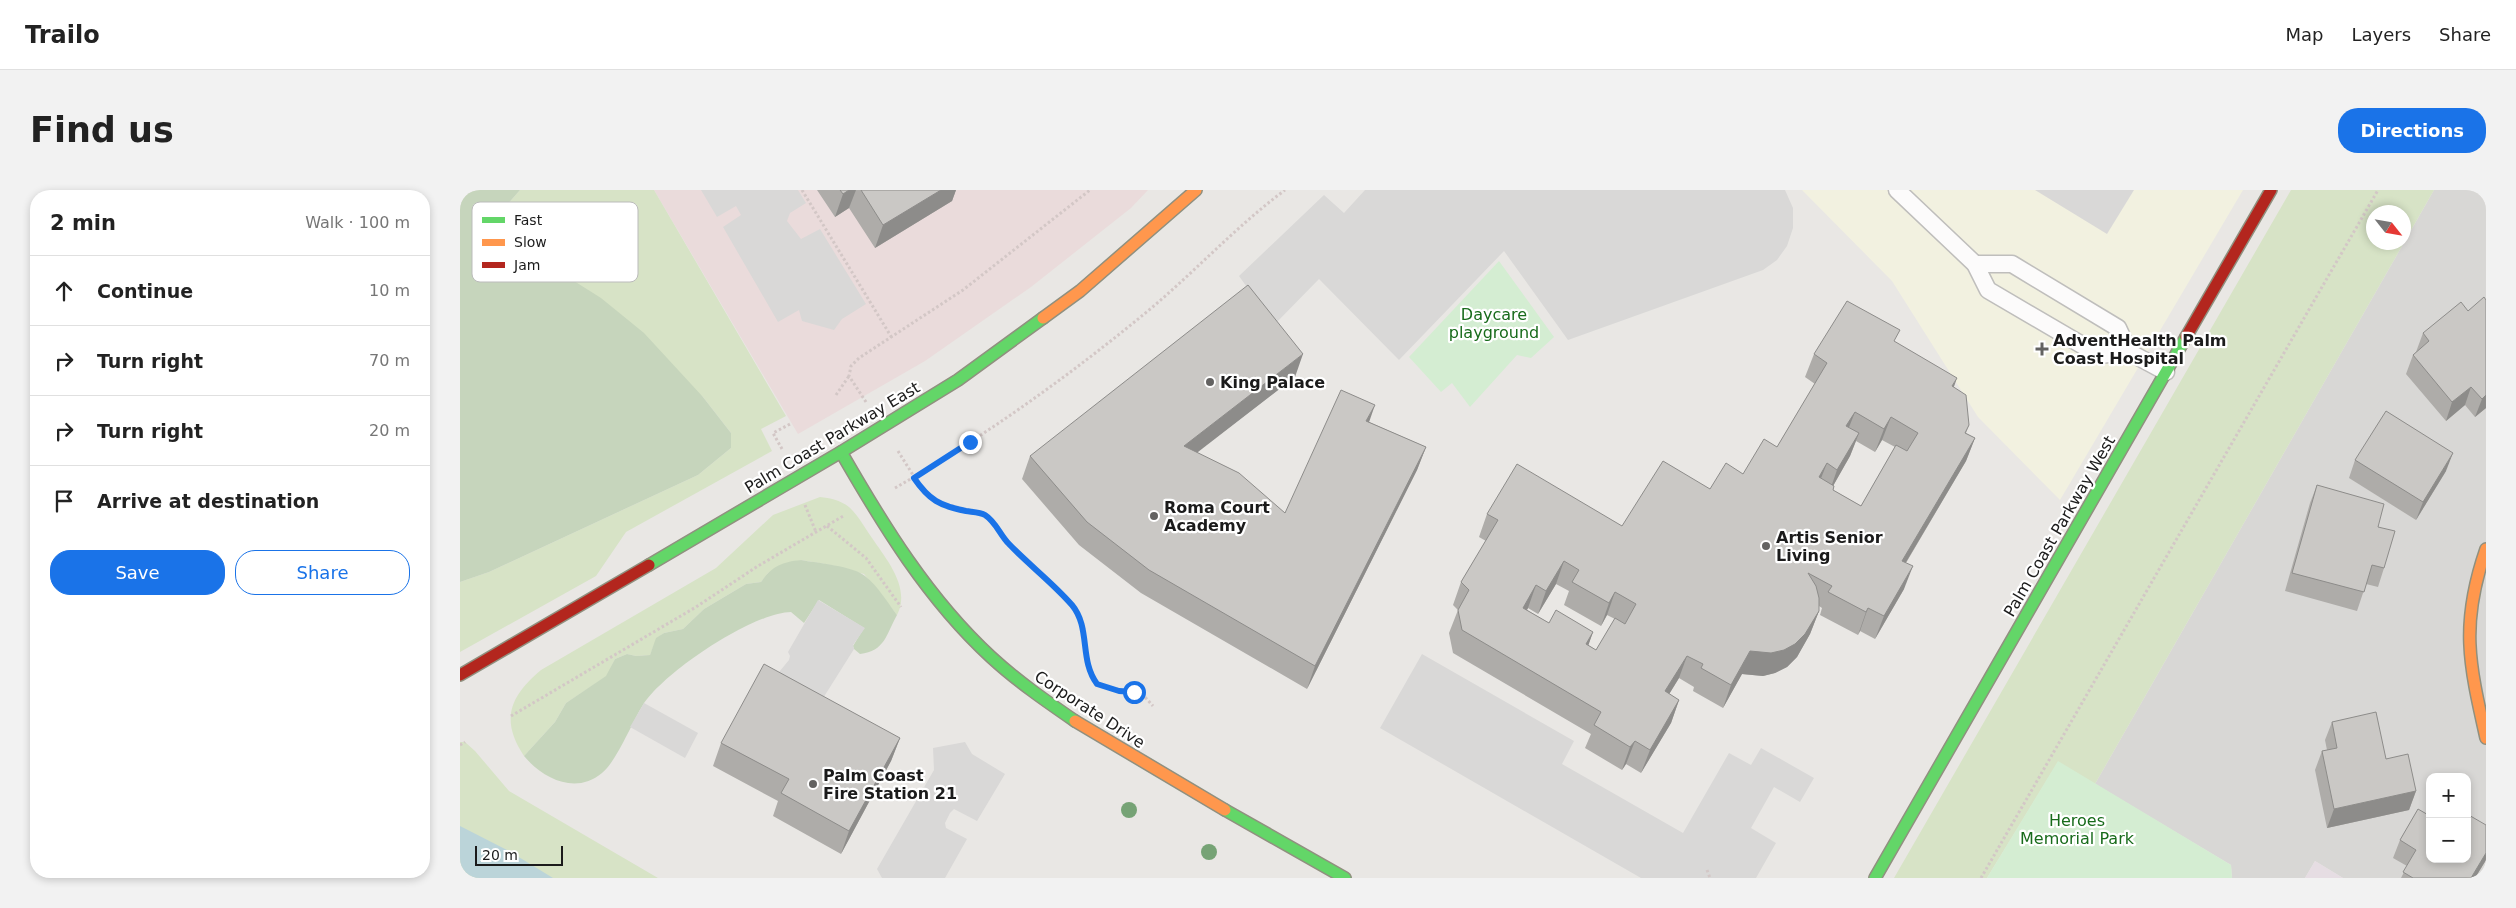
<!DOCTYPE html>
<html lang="en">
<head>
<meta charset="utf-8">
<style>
	body { margin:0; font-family:"DejaVu Sans",sans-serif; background:#f2f2f2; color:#222 }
	.controls { position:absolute; right:15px; bottom:15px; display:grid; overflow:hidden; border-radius:10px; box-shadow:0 2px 8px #0003 }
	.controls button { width:45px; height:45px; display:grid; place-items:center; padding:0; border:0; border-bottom:1px solid #e0e0e0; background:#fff; color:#222; font:25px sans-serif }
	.compass { position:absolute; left:1906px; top:15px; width:45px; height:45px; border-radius:50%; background:#fff; box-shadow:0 2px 8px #0003; rotate:121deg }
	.scale { position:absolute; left:15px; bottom:12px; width:88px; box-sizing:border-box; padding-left:5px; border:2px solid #1b1b1b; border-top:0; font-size:14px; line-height:18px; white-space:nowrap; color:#1b1b1b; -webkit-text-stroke:4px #fff; paint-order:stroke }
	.stop { position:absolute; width:15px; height:15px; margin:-11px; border:4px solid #1a73e8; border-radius:50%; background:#fff }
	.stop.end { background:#1a73e8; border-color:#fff; box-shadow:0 1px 5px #0008 }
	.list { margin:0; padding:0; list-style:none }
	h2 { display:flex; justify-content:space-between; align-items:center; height:65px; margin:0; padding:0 20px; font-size:21px }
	h2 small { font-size:16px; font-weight:400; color:#767676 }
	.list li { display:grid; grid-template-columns:32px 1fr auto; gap:15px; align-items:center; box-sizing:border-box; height:70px; padding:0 20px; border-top:1px solid #e0e0e0 }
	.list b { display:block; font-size:19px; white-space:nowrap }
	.list em { font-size:16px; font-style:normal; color:#767676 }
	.actions { display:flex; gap:10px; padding:15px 20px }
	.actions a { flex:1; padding:11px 0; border:1px solid #1a73e8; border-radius:20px; text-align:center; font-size:18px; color:#1a73e8 }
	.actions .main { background:#1a73e8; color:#fff }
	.icon { flex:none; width:28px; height:28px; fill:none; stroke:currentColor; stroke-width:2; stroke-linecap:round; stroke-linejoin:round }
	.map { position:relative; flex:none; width:2026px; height:688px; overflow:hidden; border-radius:20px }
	header { display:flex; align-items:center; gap:30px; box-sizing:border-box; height:70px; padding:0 25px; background:#fff; border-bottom:1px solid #e0e0e0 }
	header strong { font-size:24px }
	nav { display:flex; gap:28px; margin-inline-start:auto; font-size:18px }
	.intro { display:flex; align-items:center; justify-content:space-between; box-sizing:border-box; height:120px; padding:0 30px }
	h1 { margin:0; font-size:35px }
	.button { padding:12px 22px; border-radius:20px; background:#1a73e8; color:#fff; font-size:18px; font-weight:700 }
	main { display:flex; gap:30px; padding:0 30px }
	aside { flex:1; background:#fff; border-radius:20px; box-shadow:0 2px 8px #0003 }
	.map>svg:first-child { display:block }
	.residential { fill:#d8d7d5; fill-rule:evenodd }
	.commercial { fill:#eadbdb }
	.industrial { fill:#e6dde3 }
	.education { fill:#f2f1e0 }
	.grass { fill:#d7e3c6; fill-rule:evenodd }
	.forest { fill:#c6d5bc }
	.park { fill:#d4edd2 }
	.parking { fill:#d9d8d7 }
	.water { fill:#bbd4d9 }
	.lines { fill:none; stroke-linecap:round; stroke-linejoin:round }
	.lane-casing { stroke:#bfbebc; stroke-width:19 }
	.fast-casing { stroke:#90907f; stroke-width:14 }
	.slow-casing { stroke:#90907f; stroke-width:14 }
	.jam-casing { stroke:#90907f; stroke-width:14 }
	.path { stroke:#d3c7c6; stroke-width:3; stroke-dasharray:2.5 2.5; stroke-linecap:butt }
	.lane { stroke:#fcfbfb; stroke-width:16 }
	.fast { stroke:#63d668; stroke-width:11 }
	.slow { stroke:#ff974d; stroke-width:11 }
	.jam { stroke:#b3261e; stroke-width:11 }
	.tree { fill:#76a375 }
	.wall { fill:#aeaca9; fill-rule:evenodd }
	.shaded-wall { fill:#8d8c8a }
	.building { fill:#cac8c5; stroke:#8d8c8a; fill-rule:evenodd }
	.route { stroke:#1a73e8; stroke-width:6 }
	.poi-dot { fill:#636261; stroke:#fff; stroke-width:2 }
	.labels { text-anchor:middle; stroke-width:4.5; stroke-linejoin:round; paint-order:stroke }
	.park-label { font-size:16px; fill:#186b1b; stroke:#fff }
	.poi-label { font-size:16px; font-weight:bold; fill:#1b1b1b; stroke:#fff; text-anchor:start }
	.street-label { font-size:16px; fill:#1b1b1b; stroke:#fff }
	.key { fill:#fff; stroke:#bbb; stroke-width:1 }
	.key-label { font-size:14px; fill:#1b1b1b }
</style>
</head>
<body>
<header>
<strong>Trailo</strong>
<nav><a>Map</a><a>Layers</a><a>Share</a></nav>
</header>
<div class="intro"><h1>Find us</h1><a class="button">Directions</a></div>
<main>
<aside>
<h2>2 min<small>Walk · 100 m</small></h2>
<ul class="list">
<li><svg class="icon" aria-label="ahead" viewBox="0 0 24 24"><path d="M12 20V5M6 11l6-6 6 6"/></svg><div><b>Continue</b></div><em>10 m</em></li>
<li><svg class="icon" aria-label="right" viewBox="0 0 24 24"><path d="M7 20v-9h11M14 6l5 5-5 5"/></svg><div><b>Turn right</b></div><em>70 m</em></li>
<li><svg class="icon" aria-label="right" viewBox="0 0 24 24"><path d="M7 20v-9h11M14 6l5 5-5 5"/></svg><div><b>Turn right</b></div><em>20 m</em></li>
<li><svg class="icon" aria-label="arrive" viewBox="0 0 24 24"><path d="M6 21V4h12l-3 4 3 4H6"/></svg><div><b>Arrive at destination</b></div></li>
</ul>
<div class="actions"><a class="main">Save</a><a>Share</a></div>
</aside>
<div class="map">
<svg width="2026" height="688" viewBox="0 0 2026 688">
	<rect width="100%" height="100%" fill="#e9e7e4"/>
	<!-- residential -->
	<path class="residential" d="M1974,0H2026V688H1883L1855,671L1845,688H1772L1771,675L1635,594ZM1970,587H2007V669H1970Z"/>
	<!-- commercial -->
	<polygon class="commercial" points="194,0 688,0 671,18 571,97 465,171 338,244"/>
	<!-- industrial -->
	<polygon class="industrial" points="1855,671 1883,688 1845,688"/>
	<!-- education -->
	<polygon class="education" points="1342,0 1783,0 1600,310 1518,227 1432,91"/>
	<!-- grass -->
	<g class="grass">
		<polygon points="60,0 194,0 326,226 301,239 312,261 166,342 136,386 0,462 0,392 29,382 238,285 271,258 271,243 243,207 58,67 41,73 26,68 21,58 37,37 46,16"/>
		<path d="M1831,0H1974L1635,594L1598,572L1527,688H1434ZM1914,22H1944V52H1914Z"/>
		<path d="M360,307C370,308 380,310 389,317C398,325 405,338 412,348C427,370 451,398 437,425L404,384L371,375L341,370L308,383L301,392L286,394L244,419L223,439L204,443L197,448L190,465L176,466L167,464L155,469L147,486L106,513L95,532L64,566C40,530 50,506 81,480L256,378L313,325Z"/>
		<polygon points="0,552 5,552 15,561 49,601 198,688 0,688"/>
	</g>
	<!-- forest -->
	<g class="forest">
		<polygon points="0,0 60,0 46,16 37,38 21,58 26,68 41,73 58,67 87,74 141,108 184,143 243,207 271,243 271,258 238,285 29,382 0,392"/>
		<path d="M341,370C357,373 393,376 405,386C418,396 427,412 437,425C426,445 425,461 400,464L394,459L393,456L404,438L359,410L344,433L331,422C292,423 204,482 183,515C172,532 157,571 142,583C116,605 83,589 64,566L95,532L106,513L146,486L155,469L167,464L176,466L190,465L196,448L204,443L223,439L244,419L286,394L301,392C312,376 322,372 341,370Z"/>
	</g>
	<!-- park -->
	<g class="park">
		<polygon points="1039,71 1094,147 1071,168 1057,165 1010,217 992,193 981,202 949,167"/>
		<polygon points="1598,571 1771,675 1772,688 1527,688"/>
	</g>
	<!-- parking -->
	<g class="parking">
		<polygon points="241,0 338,0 346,13 330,23 327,31 341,49 360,39 406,114 382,129 374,140 342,131 339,120 318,132 263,37 281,25 276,16 257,27"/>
		<polygon points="905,0 1325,0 1333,18 1333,38 1327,56 1317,70 1303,80 1108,150 1044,61 939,170 859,89 814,135 779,86 864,5 884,23"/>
		<polygon points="1575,0 1674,0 1647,44"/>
		<polygon points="358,410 405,438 393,455 394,459 360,513 315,487 329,470 330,466 328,462"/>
		<polygon points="962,464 1114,551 1102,574 1223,643 1269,563 1291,575 1301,558 1354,588 1340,612 1314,597 1291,638 1316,653 1296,688 1181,688 920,538"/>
		<polygon points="184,513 238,543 225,568 170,537"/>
		<polygon points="505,552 512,564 545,584 517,631 494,619 490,623 485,633 486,638 507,649 485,688 422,688 417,679 474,580 473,558"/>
	</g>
	<!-- water -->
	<polygon class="water" points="0,636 47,660 93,688 0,688"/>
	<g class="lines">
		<defs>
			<g id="lane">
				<polyline points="1437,0 1515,74 1528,100 1639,165 1669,162 1706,182"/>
				<polyline points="1515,74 1552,74 1658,138 1669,162"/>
			</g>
			<g id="fast">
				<path d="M381,262C423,335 468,409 531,467C557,491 586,511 615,531"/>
				<polyline points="189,375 381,262 498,190 583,128"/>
				<polyline points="765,620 885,688"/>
				<polyline points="1415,688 1726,147"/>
			</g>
			<g id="slow">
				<polyline points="583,128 620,101 736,0"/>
				<path d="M2026,359C2000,434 2009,473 2026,548"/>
				<polyline points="615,531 765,620"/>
			</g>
			<g id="jam">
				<polyline points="1726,147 1811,0"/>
				<polyline points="0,485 189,375"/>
			</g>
		</defs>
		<!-- lane casing -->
		<use href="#lane" class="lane-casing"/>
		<!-- fast casing -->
		<use href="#fast" class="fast-casing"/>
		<!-- slow casing -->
		<use href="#slow" class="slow-casing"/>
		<!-- jam casing -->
		<use href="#jam" class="jam-casing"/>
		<!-- path -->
		<g class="path">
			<polyline points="342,0 432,148"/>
			<polyline points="376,205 389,186"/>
			<polyline points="406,212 389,186 391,176 399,168 503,100 630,0"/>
			<polyline points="322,259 313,243 332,233"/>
			<polyline points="438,261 463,301 474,311 523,324 533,332 548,353 613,416 624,439 627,472 637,494 684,506 693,516"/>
			<path d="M435,298C522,248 605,189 683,125C732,85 774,38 825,0"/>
			<polyline points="345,315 356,342"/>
			<polyline points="367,336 406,368 441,417"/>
			<polyline points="51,526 236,417 298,376 385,325"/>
			<polyline points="0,555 5,552"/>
			<polyline points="1247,680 1250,688"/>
			<polyline points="1521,688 1918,0"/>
		</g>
		<!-- lane -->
		<use href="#lane" class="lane"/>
		<!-- fast -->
		<use href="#fast" class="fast"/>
		<!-- slow -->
		<use href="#slow" class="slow"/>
		<!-- jam -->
		<use href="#jam" class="jam"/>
	</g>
	<!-- trees -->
	<g class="tree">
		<circle cx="669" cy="620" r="8"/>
		<circle cx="749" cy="662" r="8"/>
	</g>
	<!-- wall -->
	<g class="wall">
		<polygon points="357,0 496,0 492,11 415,58 389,18 375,27"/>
		<polygon points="2026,110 2026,218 2015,227 2005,215 1986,231 1946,184 1953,165 1956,162 1963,143 2008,121"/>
		<path d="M1436,152L1494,198L1509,235L1506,243L1515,248L1506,271L1446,373L1444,399L1415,449L1400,441L1398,445L1360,425L1362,418L1359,416V421L1350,444L1337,467L1327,477L1315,483L1303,486L1282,484L1263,518L1233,501L1234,497L1219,488L1209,504L1219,510L1211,533L1181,583L1166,574L1162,580L1125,558L1131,544L993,463L989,443L998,420L993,415L1001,392L1026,351L1019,347L1027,324L1162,336L1250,299L1283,284L1317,257L1355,194L1345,187L1354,164ZM1422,250L1435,257L1401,316L1373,300L1374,296H1373L1390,266L1396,251L1415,262ZM1096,394L1109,401L1104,415L1141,436L1147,425L1155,429L1136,460L1128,455L1133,442L1089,433L1067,420L1068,418L1078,424Z"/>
		<polygon points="835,187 737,262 825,323 909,232 966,257 957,280 847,499 681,403 619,355 562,289 570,266"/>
		<polygon points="1895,270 1986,281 1956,330 1889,288"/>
		<polygon points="1857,295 1924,378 1918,397 1906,394 1897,421 1825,401 1850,313"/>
		<polygon points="1872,532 1956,601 1949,620 1867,638 1855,580 1862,561 1867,560 1865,550"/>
		<polygon points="440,548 431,571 381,664 313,626 318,611 253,576 261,553"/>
		<polygon points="1958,619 1970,669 2026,635 2026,670 2015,688 1941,688 1947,676 1933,668 1940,650"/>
	</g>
	<!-- shaded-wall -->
	<g class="shaded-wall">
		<polygon points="389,0 396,0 389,18 375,27 383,4"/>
		<polygon points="481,0 496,0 492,11 415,58 423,35"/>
		<polygon points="843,164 835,187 716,279 724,256"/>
		<polygon points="1497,188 1489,211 1492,196"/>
		<polygon points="2011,197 2005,215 1986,231 1992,212"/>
		<polygon points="2026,205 2026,218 2015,227 2022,209"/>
		<polygon points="915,215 907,238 906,231"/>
		<polygon points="1395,222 1386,245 1386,236"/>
		<polygon points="1431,227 1422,250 1415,262 1424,239"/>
		<polygon points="1399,243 1390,266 1369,303 1377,280"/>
		<polygon points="1515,248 1506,271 1433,394 1442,371"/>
		<polygon points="966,257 957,280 847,499 855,476"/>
		<polygon points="1993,263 1986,281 1956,330 1963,312"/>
		<polygon points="1367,273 1358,296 1359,287"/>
		<polygon points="1104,371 1096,394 1078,424 1086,401"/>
		<polygon points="1453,376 1444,399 1415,449 1424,426"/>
		<polygon points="1076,395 1068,418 1055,441 1063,418"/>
		<polygon points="1155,402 1147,425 1141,436 1149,413"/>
		<polygon points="1408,418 1400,441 1398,445 1406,422"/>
		<polygon points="1359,421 1350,444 1337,467 1327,477 1315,483 1303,486 1282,484 1263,518 1271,495 1290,461"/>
		<polygon points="1133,442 1125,465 1126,454"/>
		<polygon points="1227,466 1219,488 1197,524 1205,501"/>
		<polygon points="1219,510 1211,533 1181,583 1190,560"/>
		<polygon points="440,548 431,571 381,664 389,641"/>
		<polygon points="1175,551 1166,574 1162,580 1170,557"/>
		<polygon points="1956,601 1949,620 1867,638 1874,619"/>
		<polygon points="2026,663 2026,670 2015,688 2011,688"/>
	</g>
	<!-- building -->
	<g class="building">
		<polygon points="380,0 389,0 383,4"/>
		<polygon points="401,0 481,0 423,35"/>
		<polygon points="788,95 843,164 724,256 779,283 825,323 881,200 915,215 906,231 966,257 855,476 689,380 627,332 570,266"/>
		<polygon points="2024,107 2026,110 2026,205 2022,209 2011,197 1992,212 1953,165 1969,151 1963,143 2001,112 2008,121"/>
		<path d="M1387,111L1440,140L1434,151L1497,188L1492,196L1506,205L1509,235L1505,243L1515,248L1442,371L1453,376L1424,426L1408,418L1406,422L1368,402L1372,396L1348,383L1356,396L1359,408V421L1345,444L1335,454L1324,460L1311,463L1290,461L1271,495L1241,478L1243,474L1227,466L1205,501L1219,510L1190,560L1175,551L1170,557L1134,535L1141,522L1002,440L998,420L1009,400L1001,392L1038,330L1027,324L1057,274L1162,336L1203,271L1250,299L1266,273L1283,284L1304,249L1317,257L1367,173L1354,164ZM1395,222L1424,239L1431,227L1458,243L1447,261L1436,255L1401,316L1373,300L1374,296L1359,287L1367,273L1377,280L1399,243L1386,236ZM1104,371L1119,380L1112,392L1149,413L1155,402L1176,414L1165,434L1155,428L1136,460L1126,454L1133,442L1096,420L1089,433L1063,418L1076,395L1086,401Z"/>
		<polygon points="1926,221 1993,263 1963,312 1895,270"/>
		<polygon points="1857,295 1924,314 1918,337 1935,341 1924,378 1912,375 1904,402 1832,383"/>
		<polygon points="304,474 440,548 389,641 321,603 329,589 261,553"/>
		<polygon points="1916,522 1926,569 1948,564 1956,601 1874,619 1862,561 1877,558 1872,532"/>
		<polygon points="1958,619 1970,626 1970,669 2007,669 2007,624 2026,635 2026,663 2011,688 1953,688 1943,682 1956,660 1940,650"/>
	</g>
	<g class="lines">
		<!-- route -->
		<path class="route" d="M510,252L454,288C469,310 480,316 506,321C512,322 520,322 525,325C536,332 540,345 549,354C569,375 593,393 612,415C631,438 619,470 637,494L659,501L674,502"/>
	</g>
	<!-- markers -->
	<g class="poi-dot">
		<path d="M1579.5 151.5h5v5h5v5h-5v5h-5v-5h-5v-5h5z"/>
		<circle cx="750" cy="192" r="5"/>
		<circle cx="694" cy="326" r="5"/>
		<circle cx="1306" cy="356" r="5"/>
		<circle cx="353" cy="594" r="5"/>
	</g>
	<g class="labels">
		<!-- park labels -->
		<g class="park-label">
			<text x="1034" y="130">Daycare<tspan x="1034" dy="18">playground</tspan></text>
			<text x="1617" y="636">Heroes<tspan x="1617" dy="18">Memorial Park</tspan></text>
		</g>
		<!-- poi labels -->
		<g class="poi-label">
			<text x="1593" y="156">AdventHealth Palm<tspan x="1593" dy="18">Coast Hospital</tspan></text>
			<text x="760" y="198">King Palace</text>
			<text x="704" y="323">Roma Court<tspan x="704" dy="18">Academy</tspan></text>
			<text x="1316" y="353">Artis Senior<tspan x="1316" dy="18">Living</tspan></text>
			<text x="363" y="591">Palm Coast<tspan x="363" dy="18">Fire Station 21</tspan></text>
		</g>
		<!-- street labels -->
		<g class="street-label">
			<text transform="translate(372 247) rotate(-31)" y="6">Palm Coast Parkway East</text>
			<text transform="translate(1599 336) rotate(-60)" y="6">Palm Coast Parkway West</text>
			<text transform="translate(630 519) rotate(33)" y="6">Corporate Drive</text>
		</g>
	</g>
	<!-- legend -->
	<rect x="12" y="12" width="166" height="80" rx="8" class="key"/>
	<rect x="22" y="27" width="23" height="6" fill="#63d668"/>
	<rect x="22" y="49" width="23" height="7" fill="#ff974d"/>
	<rect x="22" y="72" width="23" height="6" fill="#b3261e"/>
	<g class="key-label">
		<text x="54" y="35">Fast</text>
		<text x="54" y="57">Slow</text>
		<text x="54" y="80">Jam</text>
	</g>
</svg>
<div class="controls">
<button>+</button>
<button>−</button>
</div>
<svg class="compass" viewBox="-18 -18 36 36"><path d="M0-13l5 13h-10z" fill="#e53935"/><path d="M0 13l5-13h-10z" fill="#767676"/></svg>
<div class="scale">20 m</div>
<div class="stop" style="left:674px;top:502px"></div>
<div class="stop end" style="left:510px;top:252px"></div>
</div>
</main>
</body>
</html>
